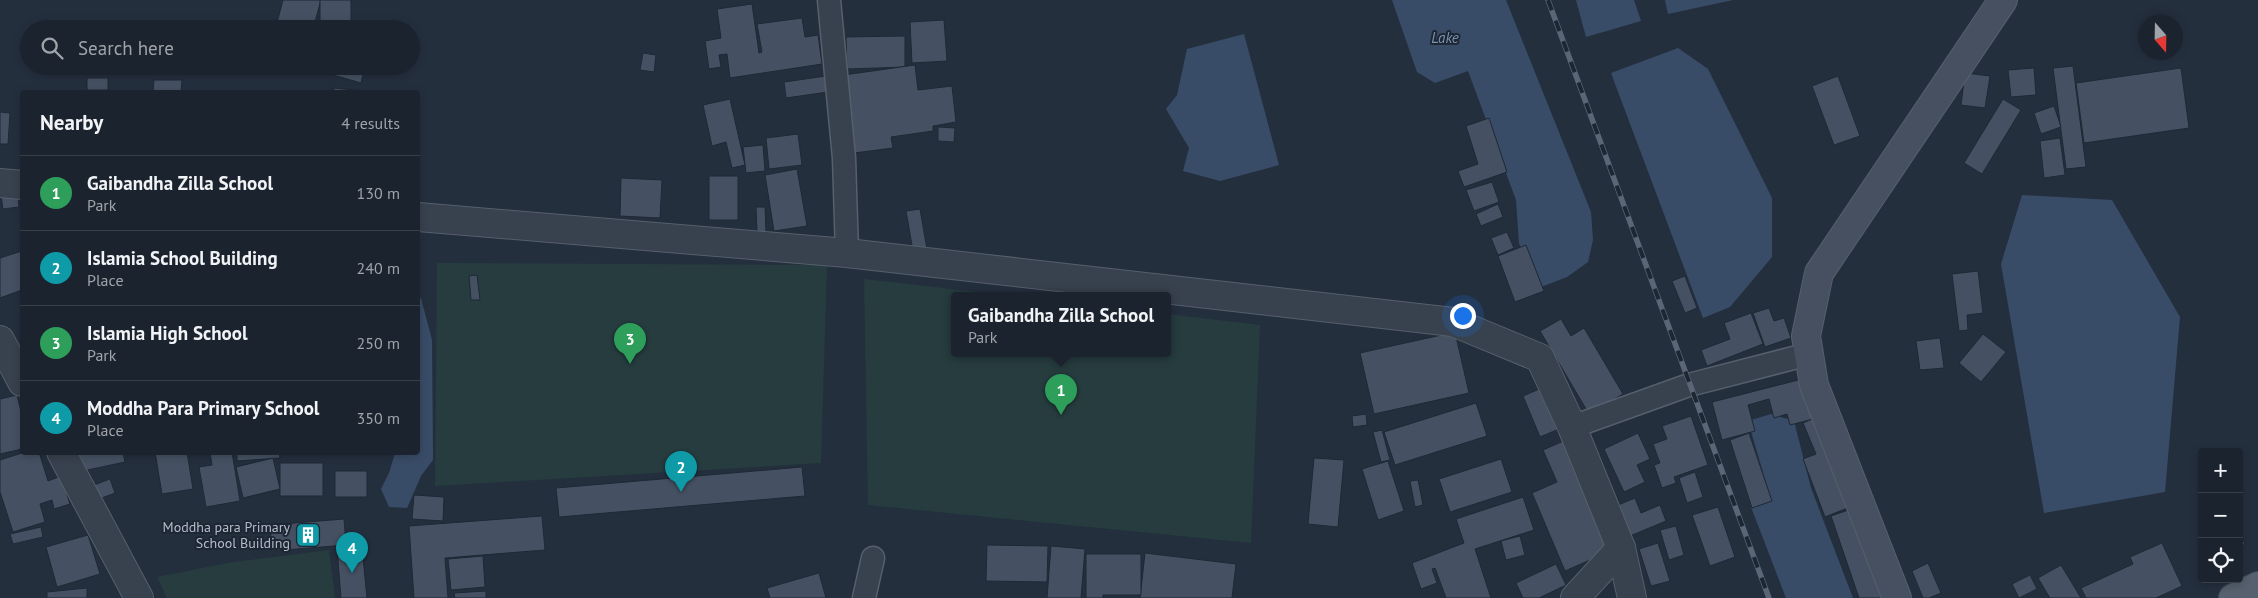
<!DOCTYPE html>
<html lang="en">
<head>
<meta charset="utf-8">
<style>
	body { margin:0; font-family:"PT Sans",sans-serif; background:#242b36; color:#f1f3f6 }
	.controls { position:absolute; right:15px; bottom:15px; display:grid; overflow:hidden; border-radius:5px; box-shadow:0 2px 8px #0003 }
	.controls button { width:45px; height:45px; display:grid; place-items:center; padding:0; border:0; border-bottom:1px solid #39404a; background:#1b232e; color:#f1f3f6; font:25px sans-serif }
	.compass { position:absolute; left:2138px; top:15px; width:45px; height:45px; border-radius:50%; background:#1b232e; box-shadow:0 2px 8px #0003; rotate:160deg }
	.you { position:absolute; left:1462px; top:315px; width:18px; height:18px; margin:-12px; border:4px solid #fff; border-radius:50%; background:#1a73e8; box-shadow:0 0 0 8px #1a73e833 }
	.badge { display:grid; place-items:center; width:32px; height:32px; border-radius:50%; background:#8c9099; color:#fff; font-size:16px; font-weight:700 }
	.pin { position:absolute; translate:-50% -41px; filter:drop-shadow(0 1px 2px #0008) }
	.pin::after { content:''; position:absolute; top:26px; width:18px; height:15px; background:inherit; clip-path:polygon(0 0,100% 0,50% 100%) }
	.popup { position:absolute; left:951px; top:292px; width:220px; height:65px; box-sizing:border-box; display:grid; place-content:center; border-radius:5px; background:#1b232e; filter:drop-shadow(0 1px 4px #0005); font-size:16px; white-space:nowrap; color:#a0a4aa }
	.popup b { font-size:19px; color:#f1f3f6 }
	.popup::after { content:''; position:absolute; left:50%; top:100%; margin-left:-10px; border:10px solid transparent; border-top-color:#1b232e }
	.list { margin:0; padding:0; list-style:none }
	h2 { display:flex; justify-content:space-between; align-items:center; height:65px; margin:0; padding:0 20px; font-size:21px }
	h2 small { font-size:16px; font-weight:400; color:#a0a4aa }
	.list li { display:grid; grid-template-columns:32px 1fr auto; gap:15px; align-items:center; box-sizing:border-box; height:75px; padding:0 20px; border-top:1px solid #39404a }
	.list b { display:block; font-size:19px; white-space:nowrap }
	.list p { margin:0; font-size:16px; white-space:nowrap; color:#a0a4aa }
	.list em { font-size:16px; font-style:normal; color:#a0a4aa }
	.icon { flex:none; width:28px; height:28px; fill:none; stroke:currentColor; stroke-width:2; stroke-linecap:round; stroke-linejoin:round }
	.map { position:relative; flex:none; width:2258px; height:598px; overflow:hidden }
	.search { position:absolute; background:#1b232e; box-shadow:0 2px 8px #0003; left:20px; top:20px; width:400px; height:55px; display:flex; align-items:center; gap:12px; box-sizing:border-box; padding:0 18px; border-radius:28px; color:#a0a4aa; font-size:19px }
	.panel { position:absolute; background:#1b232e; box-shadow:0 2px 8px #0003; left:20px; top:90px; width:400px; height:365px; border-radius:5px }
	.map>svg:first-child { display:block }
	.green { fill:#263c3f }
	.water { fill:#394c67 }
	.building { fill:#455162; stroke:#1f2835 }
	.lines { fill:none; stroke-linecap:round; stroke-linejoin:round }
	.minor-casing { stroke:#565f6c; stroke-width:25 }
	.tertiary-casing { stroke:#565f6c; stroke-width:30 }
	.secondary-casing { stroke:#565f6c; stroke-width:30 }
	.primary-casing { stroke:#414a57; stroke-width:30 }
	.minor { stroke:#38414e; stroke-width:22 }
	.tertiary { stroke:#38414e; stroke-width:28 }
	.secondary { stroke:#465061; stroke-width:28 }
	.primary { stroke:#56606e; stroke-width:28 }
	.rail-casing { stroke:#5a6575; stroke-width:5.5 }
	.rail { stroke:#1d2633; stroke-width:4; stroke-dasharray:11; stroke-linecap:butt }
	.labels { text-anchor:middle; stroke-width:4; stroke-linejoin:round; paint-order:stroke }
	.poi-label { font-size:14px; fill:#b4bcc9; stroke:#1d2633; text-anchor:end }
	.water-label { font-size:15px; font-style:italic; fill:#7c92b1; stroke:#1d2633 }
</style>
</head>
<body>
<div class="map">
<svg width="2258" height="598" viewBox="0 0 2258 598">
	<rect width="100%" height="100%" fill="#242f3e"/>
	<!-- green -->
	<g class="green">
		<polygon points="437,263 827,265 821,463 435,486"/>
		<polygon points="864,279 1013,296 955,296 955,354 1167,354 1167,314 1260,325 1251,543 868,505"/>
		<polygon points="329,550 335,598 167,598 157,577 233,562"/>
	</g>
	<!-- water -->
	<g class="water">
		<polygon points="1392,0 1506,0 1591,212 1593,240 1588,262 1567,277 1536,289 1519,243 1516,200 1468,71 1435,83 1417,72"/>
		<polygon points="1576,0 1634,0 1641,21 1586,37"/>
		<polygon points="1665,0 1733,0 1668,14"/>
		<polygon points="1244,34 1279,165 1220,181 1183,171 1189,148 1166,109 1177,95 1187,49"/>
		<polygon points="1678,48 1708,69 1772,198 1772,257 1730,307 1703,318 1611,73"/>
		<polygon points="2022,195 2112,200 2180,317 2165,492 2044,513 2001,264"/>
		<polygon points="418,298 421,298 432,340 433,453 433,460 421,476 407,508 389,507 381,489 389,473 395,453 418,452"/>
		<polygon points="1771,414 1794,421 1811,488 1853,598 1786,598 1751,507 1771,500 1748,421"/>
	</g>
	<!-- building -->
	<g class="building">
		<polygon points="283,0 321,0 313,29 287,29 276,26"/>
		<rect x="320" y="0" width="31" height="29"/>
		<polygon points="752,4 759,53 762,52 757,24 802,18 805,37 818,35 822,64 730,78 727,54 719,55 721,67 709,69 705,41 721,38 717,9"/>
		<polygon points="944,20 947,61 912,63 910,22"/>
		<polygon points="905,36 905,67 847,69 846,37"/>
		<polygon points="643,53 656,55 654,72 640,70"/>
		<polygon points="915,65 918,90 952,86 956,122 933,126 933,131 891,137 893,148 854,153 844,75"/>
		<polygon points="164,66 192,66 191,74 164,71"/>
		<polygon points="302,66 365,66 361,83"/>
		<polygon points="2073,66 2086,167 2066,169 2053,68"/>
		<polygon points="2034,68 2036,95 2011,97 2008,70"/>
		<polygon points="2181,68 2189,128 2084,143 2076,83"/>
		<polygon points="1965,73 1990,76 1985,108 1961,105"/>
		<polygon points="833,75 835,91 786,98 784,82"/>
		<polygon points="1838,76 1860,136 1834,145 1812,86"/>
		<rect x="87" y="78" width="21" height="12"/>
		<polygon points="154,80 182,80 181,92 153,92"/>
		<polygon points="334,88 365,91 365,92 334,92"/>
		<polygon points="730,99 745,165 732,168 726,142 712,146 703,105"/>
		<polygon points="2003,99 2021,110 1982,174 1964,163"/>
		<polygon points="2054,106 2061,127 2041,134 2034,113"/>
		<polygon points="0,112 10,113 8,144 0,144"/>
		<polygon points="1489,118 1507,172 1464,187 1458,171 1478,164 1466,126"/>
		<polygon points="938,127 955,128 954,142 938,141"/>
		<polygon points="798,134 802,165 769,169 766,138"/>
		<polygon points="2060,138 2065,175 2044,178 2040,141"/>
		<polygon points="763,145 765,171 746,173 743,147"/>
		<polygon points="797,169 807,226 774,231 765,175"/>
		<rect x="709" y="176" width="29" height="44"/>
		<polygon points="621,178 662,180 660,218 620,216"/>
		<polygon points="1492,182 1499,202 1474,211 1466,190"/>
		<polygon points="17,187 19,207 3,209 0,189"/>
		<polygon points="1498,204 1503,217 1481,226 1476,214"/>
		<polygon points="756,207 765,207 766,232 757,232"/>
		<polygon points="920,209 928,255 914,257 906,211"/>
		<polygon points="1507,232 1514,248 1498,255 1491,238"/>
		<polygon points="1526,245 1544,291 1515,302 1498,256"/>
		<polygon points="22,251 22,290 0,298 0,258"/>
		<polygon points="1978,271 1983,313 1967,315 1968,330 1959,331 1952,274"/>
		<polygon points="477,275 480,300 471,300 469,276"/>
		<polygon points="1685,276 1697,308 1685,313 1672,281"/>
		<polygon points="1769,308 1774,321 1784,318 1791,338 1765,347 1753,313"/>
		<polygon points="1751,313 1763,344 1707,366 1701,350 1730,339 1724,323"/>
		<polygon points="1561,319 1571,336 1584,328 1623,394 1589,414 1540,331"/>
		<polygon points="1455,332 1469,393 1374,414 1360,353"/>
		<polygon points="1983,334 2006,352 1981,382 1959,363"/>
		<polygon points="1940,338 1944,368 1920,370 1916,341"/>
		<polygon points="1810,377 1821,417 1790,425 1787,414 1774,418 1769,399 1748,405 1755,431 1722,440 1712,402"/>
		<polygon points="1549,385 1566,426 1540,437 1523,396"/>
		<polygon points="17,395 22,416 22,449 0,454 0,399"/>
		<polygon points="1476,403 1487,436 1395,465 1384,432"/>
		<polygon points="1366,414 1367,425 1353,427 1352,416"/>
		<polygon points="1691,416 1708,465 1674,477 1676,483 1662,488 1654,465 1660,463 1653,444 1667,439 1662,426"/>
		<polygon points="1819,416 1855,505 1825,517 1803,459 1816,454 1803,423"/>
		<polygon points="1382,430 1390,460 1381,462 1373,432"/>
		<polygon points="1638,433 1650,459 1637,465 1645,482 1624,492 1604,449"/>
		<polygon points="1749,433 1772,501 1752,508 1730,440"/>
		<polygon points="1568,439 1615,549 1565,571 1532,493 1557,482 1543,450"/>
		<polygon points="25,452 39,452 48,481 61,476 70,504 54,509 52,500 40,504 45,522 13,532 0,492 0,460"/>
		<polygon points="74,452 123,452 125,462 78,472"/>
		<polygon points="155,452 187,452 193,489 162,494"/>
		<polygon points="210,452 232,452 240,501 206,507 199,467 212,465"/>
		<polygon points="237,452 279,452 280,458 237,461"/>
		<polygon points="273,458 280,489 243,498 236,467"/>
		<polygon points="1314,458 1344,460 1338,527 1308,524"/>
		<polygon points="1501,459 1512,492 1450,512 1439,479"/>
		<polygon points="1388,461 1404,511 1378,520 1362,469"/>
		<rect x="280" y="463" width="43" height="33"/>
		<polygon points="802,467 805,496 559,517 556,488"/>
		<rect x="335" y="471" width="32" height="26"/>
		<polygon points="1695,472 1703,497 1687,503 1679,478"/>
		<polygon points="110,479 115,493 99,499 94,485"/>
		<polygon points="1418,480 1423,505 1415,507 1410,481"/>
		<polygon points="414,495 444,497 443,521 412,519"/>
		<polygon points="1523,497 1534,530 1475,549 1491,598 1446,598 1435,568 1432,569 1437,583 1421,589 1412,563 1464,543 1456,519"/>
		<polygon points="1635,498 1641,513 1660,505 1666,521 1630,536 1618,505"/>
		<polygon points="1860,506 1891,598 1859,598 1831,516"/>
		<polygon points="1718,507 1735,557 1710,566 1692,515"/>
		<polygon points="542,516 545,550 445,558 448,598 414,598 409,526"/>
		<polygon points="344,519 346,545 272,551 270,525"/>
		<polygon points="1676,526 1684,555 1669,560 1660,530"/>
		<polygon points="41,527 43,537 13,544 10,534"/>
		<polygon points="2239,527 2245,545 2239,546"/>
		<polygon points="88,535 100,574 57,587 46,547"/>
		<polygon points="1520,536 1525,555 1506,560 1501,541"/>
		<polygon points="1658,543 1670,581 1651,586 1639,549"/>
		<polygon points="2162,543 2182,586 2156,598 2086,598 2081,588 2133,564 2130,557"/>
		<polygon points="987,545 1048,546 1047,582 986,581"/>
		<polygon points="1051,546 1085,549 1081,598 1047,598"/>
		<polygon points="362,547 367,598 341,598 337,549"/>
		<polygon points="1145,553 1236,564 1232,598 1140,598"/>
		<polygon points="1086,554 1141,554 1141,595 1103,595 1103,598 1086,598"/>
		<polygon points="483,556 485,587 451,590 448,559"/>
		<polygon points="1928,563 1941,593 1929,598 1923,598 1912,571"/>
		<polygon points="1556,564 1566,585 1539,598 1523,598 1516,583"/>
		<polygon points="2061,565 2081,598 2050,598 2038,578"/>
		<polygon points="819,573 826,598 770,598 767,588"/>
		<polygon points="2030,575 2037,589 2019,598 2012,584"/>
		<polygon points="87,588 87,598 47,598 47,592"/>
		<polygon points="486,591 486,598 455,598 454,593"/>
	</g>
	<g class="lines">
		<defs>
			<g id="minor">
				<polyline points="829,0 844,158 847,253"/>
				<polyline points="1572,427 1689,385 1809,354"/>
				<polyline points="864,598 873,558"/>
			</g>
			<g id="tertiary">
				<polyline points="0,183 22,185"/>
				<polyline points="418,217 847,253 1453,322 1540,358 1572,427 1621,548 1632,598"/>
				<polyline points="0,340 22,382"/>
				<polyline points="61,452 139,598"/>
				<polyline points="1575,598 1621,548"/>
			</g>
			<polyline id="secondary" points="1897,598 1814,385 1806,336 1819,273 2003,0"/>
			<polyline id="primary" points="2233,598 2258,586"/>
		</defs>
		<!-- minor casing -->
		<use href="#minor" class="minor-casing"/>
		<!-- tertiary casing -->
		<use href="#tertiary" class="tertiary-casing"/>
		<!-- secondary casing -->
		<use href="#secondary" class="secondary-casing"/>
		<!-- primary casing -->
		<use href="#primary" class="primary-casing"/>
		<!-- minor -->
		<use href="#minor" class="minor"/>
		<!-- tertiary -->
		<use href="#tertiary" class="tertiary"/>
		<!-- secondary -->
		<use href="#secondary" class="secondary"/>
		<!-- primary -->
		<use href="#primary" class="primary"/>
		<defs>
			<polyline id="rail" points="1548,0 1769,598"/>
		</defs>
		<!-- rail casing -->
		<use href="#rail" class="rail-casing"/>
		<!-- rail -->
		<use href="#rail" class="rail"/>
	</g>
	<!-- icons -->
	<defs>
		<symbol id="building-square" viewBox="-11 -11 22 22"><rect x="-9" y="-9" width="18" height="18" rx="4" fill="#0f9aa8" stroke="#1d2633"/><path d="M-4-6H4V6H1V3H-1V6H-4ZM-2.5-4.3h1.7v1.8h-1.7ZM.8-4.3h1.7v1.8H.8ZM-2.5-1h1.7V.8h-1.7ZM.8-1h1.7V.8H.8Z" fill="#fff"/></symbol>
	</defs>
	<g fill-rule="evenodd">
		<use href="#building-square" x="294" y="521" width="28" height="28"/>
	</g>
	<g class="labels">
		<!-- poi labels -->
		<g class="poi-label">
			<text x="290" y="532">Moddha para Primary<tspan x="290" dy="16">School Building</tspan></text>
		</g>
		<!-- water labels -->
		<g class="water-label">
			<text x="1445" y="43">Lake</text>
		</g>
	</g>
</svg>
<div class="controls">
<button>+</button>
<button>−</button>
<button><svg class="icon" aria-label="locate" viewBox="0 0 24 24"><circle cx="12" cy="12" r="6"/><path d="M12 2v4M12 18v4M2 12h4M18 12h4"/></svg></button>
</div>
<svg class="compass" viewBox="-18 -18 36 36"><path d="M0-13l5 13h-10z" fill="#e53935"/><path d="M0 13l5-13h-10z" fill="#a0a4aa"/></svg>
<div class="you"></div>
<div class="pin badge" style="left:1061px;top:415px;background:#2e9e5b">1</div>
<div class="popup"><b>Gaibandha Zilla School</b>Park</div>
<div class="pin badge" style="left:681px;top:492px;background:#0f9aa8">2</div>
<div class="pin badge" style="left:630px;top:364px;background:#2e9e5b">3</div>
<div class="pin badge" style="left:352px;top:573px;background:#0f9aa8">4</div>
<div class="search"><svg class="icon" aria-label="search" viewBox="0 0 24 24"><circle cx="10" cy="10" r="6"/><path d="M15 15l6 6"/></svg>Search here</div>
<section class="panel">
<h2>Nearby<small>4 results</small></h2>
<ul class="list">
<li><span class="badge" style="background:#2e9e5b">1</span><div><b>Gaibandha Zilla School</b><p>Park</p></div><em>130 m</em></li>
<li><span class="badge" style="background:#0f9aa8">2</span><div><b>Islamia School Building</b><p>Place</p></div><em>240 m</em></li>
<li><span class="badge" style="background:#2e9e5b">3</span><div><b>Islamia High School</b><p>Park</p></div><em>250 m</em></li>
<li><span class="badge" style="background:#0f9aa8">4</span><div><b>Moddha Para Primary School</b><p>Place</p></div><em>350 m</em></li>
</ul>
</section>
</div>
</body>
</html>
